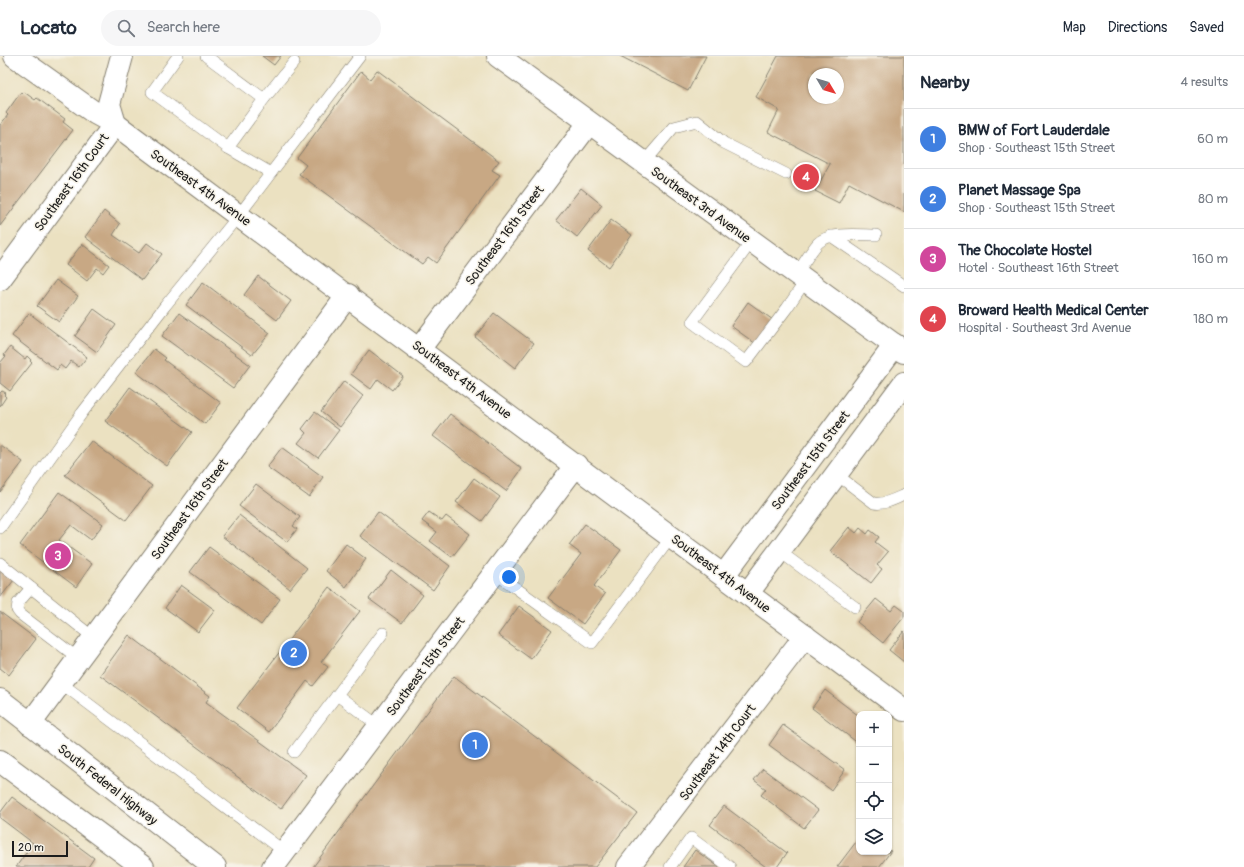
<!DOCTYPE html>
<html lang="en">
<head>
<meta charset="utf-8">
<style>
	body { margin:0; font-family:Pangolin,sans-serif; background:#f6f6f7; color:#1f2937 }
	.controls { position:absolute; right:12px; bottom:12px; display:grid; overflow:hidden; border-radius:8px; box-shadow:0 1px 3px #0004 }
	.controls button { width:36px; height:36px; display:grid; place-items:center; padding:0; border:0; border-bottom:1px solid #e0e1e3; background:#fff; color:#1f2937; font:20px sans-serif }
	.compass { position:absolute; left:808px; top:12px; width:36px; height:36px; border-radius:50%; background:#fff; box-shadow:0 1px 3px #0004; rotate:128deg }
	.scale { position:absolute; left:12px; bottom:10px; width:56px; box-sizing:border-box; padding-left:4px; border:2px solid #1c1c1c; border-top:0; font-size:11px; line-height:14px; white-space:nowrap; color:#1c1c1c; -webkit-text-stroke:3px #f7f3e8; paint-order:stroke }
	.you { position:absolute; left:509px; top:521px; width:14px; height:14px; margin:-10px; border:3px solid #fff; border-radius:50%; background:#1a73e8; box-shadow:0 0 0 6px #1a73e833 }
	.badge { display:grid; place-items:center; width:26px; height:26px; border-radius:50%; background:#d1495b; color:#fff; font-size:13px; font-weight:700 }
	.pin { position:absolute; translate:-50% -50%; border:2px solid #fff; box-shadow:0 1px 4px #0006 }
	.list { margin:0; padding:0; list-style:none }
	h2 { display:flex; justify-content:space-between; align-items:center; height:52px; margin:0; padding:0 16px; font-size:17px }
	h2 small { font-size:13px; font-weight:400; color:#747a83 }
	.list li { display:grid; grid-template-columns:26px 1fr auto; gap:12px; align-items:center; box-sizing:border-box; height:60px; padding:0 16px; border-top:1px solid #e0e1e3 }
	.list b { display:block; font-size:15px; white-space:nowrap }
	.list p { margin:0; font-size:13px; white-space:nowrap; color:#747a83 }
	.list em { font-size:13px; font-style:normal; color:#747a83 }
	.icon { flex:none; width:22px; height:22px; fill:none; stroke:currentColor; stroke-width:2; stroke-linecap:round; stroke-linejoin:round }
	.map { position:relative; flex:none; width:904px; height:811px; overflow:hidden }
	header { display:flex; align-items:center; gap:24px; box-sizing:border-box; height:56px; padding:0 20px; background:#fff; border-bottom:1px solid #e0e1e3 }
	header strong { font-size:19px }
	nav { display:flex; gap:22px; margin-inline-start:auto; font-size:14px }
	.search { width:280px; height:36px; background:#f6f6f7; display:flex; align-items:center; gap:10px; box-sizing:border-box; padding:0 14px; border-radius:22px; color:#747a83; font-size:15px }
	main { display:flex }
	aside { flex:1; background:#fff }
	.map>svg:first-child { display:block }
	.building { fill:#c8a884; fill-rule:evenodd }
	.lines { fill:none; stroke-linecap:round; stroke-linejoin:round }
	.lane-casing { stroke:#847e6e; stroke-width:12 }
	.street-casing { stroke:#847e6e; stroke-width:24 }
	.secondary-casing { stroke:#847e6e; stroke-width:24 }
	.primary-casing { stroke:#847e6e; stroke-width:24 }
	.lane { stroke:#fff; stroke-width:11 }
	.street { stroke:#fff; stroke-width:22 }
	.secondary { stroke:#fff; stroke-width:22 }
	.primary { stroke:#fff; stroke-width:22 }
	.labels { text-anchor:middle; stroke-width:3; stroke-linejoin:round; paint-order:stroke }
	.street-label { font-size:13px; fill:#1c1c1c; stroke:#f7f3e8 }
</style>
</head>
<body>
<header>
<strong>Locato</strong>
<div class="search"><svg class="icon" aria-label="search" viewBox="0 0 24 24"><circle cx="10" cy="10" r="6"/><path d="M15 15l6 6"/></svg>Search here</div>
<nav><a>Map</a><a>Directions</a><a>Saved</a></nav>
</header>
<main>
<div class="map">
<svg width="904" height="811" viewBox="0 0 904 811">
	<rect width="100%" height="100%" fill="#f7f3e8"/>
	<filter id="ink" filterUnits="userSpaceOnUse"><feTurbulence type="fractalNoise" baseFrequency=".025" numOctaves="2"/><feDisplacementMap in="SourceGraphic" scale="8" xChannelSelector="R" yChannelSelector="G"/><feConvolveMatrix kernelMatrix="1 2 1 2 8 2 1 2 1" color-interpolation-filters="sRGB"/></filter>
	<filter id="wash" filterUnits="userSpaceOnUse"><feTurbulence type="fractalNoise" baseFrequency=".012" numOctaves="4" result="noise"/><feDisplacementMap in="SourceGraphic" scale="16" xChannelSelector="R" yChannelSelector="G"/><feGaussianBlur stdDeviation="0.9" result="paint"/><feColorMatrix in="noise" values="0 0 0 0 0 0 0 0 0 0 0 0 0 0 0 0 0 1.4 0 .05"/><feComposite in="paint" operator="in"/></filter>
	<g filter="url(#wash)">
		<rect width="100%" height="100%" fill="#ebe1c1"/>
		<g id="blocks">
			<!-- building -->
			<g class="building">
				<polygon points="262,0 281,0 274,9"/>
				<polygon points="620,0 706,0 688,35"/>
				<path d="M778,0H904V156L849,127L839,147L815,135L830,108L768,76L779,54L756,41ZM814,18H838V42H814Z"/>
				<polygon points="377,14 499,105 492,114 500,119 436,207 428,201 422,208 299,118 306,109 297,102 361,15 370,23"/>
				<polygon points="21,36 23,38 24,36 35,44 37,42 65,63 63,66 73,74 0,170 0,69 8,59 6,57"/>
				<polygon points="581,132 602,149 577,181 556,164"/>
				<polygon points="104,155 120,168 113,179 139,197 147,187 162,198 142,224 85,181"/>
				<polygon points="611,164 632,179 609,211 588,195"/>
				<polygon points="82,188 109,209 103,217 97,212 87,225 66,209"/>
				<polygon points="258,220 291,245 277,264 244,239"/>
				<polygon points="56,224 78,240 59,266 37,250"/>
				<polygon points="203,226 270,277 252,299 186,249"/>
				<polygon points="748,246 773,264 756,288 731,270"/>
				<polygon points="94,253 116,269 97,296 75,280"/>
				<polygon points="29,257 87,301 79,311 71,305 65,313 60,309 57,314 12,280"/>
				<polygon points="179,257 250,309 233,332 162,280"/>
				<polygon points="494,257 534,287 515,312 475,281"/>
				<polygon points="10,291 25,303 27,300 31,304 30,305 32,307 10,335 0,327 0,307 6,300 4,299"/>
				<polygon points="154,293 166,302 164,304 221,347 205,368 136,316"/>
				<polygon points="369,294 403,320 392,334 378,323 371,333 351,318"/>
				<polygon points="344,325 363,340 340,371 321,356"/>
				<polygon points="130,331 192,376 167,410 105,365"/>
				<polygon points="2,335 6,337 4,339 6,341 0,350 0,337"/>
				<polygon points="315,356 339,374 318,402 298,387 306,377 302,373"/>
				<polygon points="450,358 522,413 506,435 433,380"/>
				<polygon points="91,385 152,430 126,464 65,419"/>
				<polygon points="0,389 23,406 0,436"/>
				<polygon points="282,391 323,421 309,441 267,411"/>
				<polygon points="474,422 500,441 482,465 456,446"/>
				<polygon points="256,428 300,461 293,470 297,473 287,486 239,450"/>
				<polygon points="59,436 103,468 91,484 71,469 59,484 92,508 76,531 20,489"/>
				<polygon points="378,456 450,510 433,534 360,480"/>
				<polygon points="429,456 442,465 446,460 470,478 452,501 430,485 437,476 422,465"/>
				<polygon points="239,459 307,512 290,533 222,480"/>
				<polygon points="585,468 621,494 594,530 605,538 583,568 548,542 581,498 569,489"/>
				<polygon points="849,471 856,477 860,472 867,478 870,474 879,481 875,486 888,496 877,509 882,513 871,527 830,495"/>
				<polygon points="346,488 366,503 346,531 326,515"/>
				<polygon points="209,491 280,543 261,569 190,516"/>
				<polygon points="0,514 14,524 0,542"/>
				<polygon points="391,514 423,539 402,567 369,543"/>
				<polygon points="181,529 215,554 198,576 165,552"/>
				<polygon points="329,531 360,555 321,606 328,611 313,630 307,625 269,676 237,652"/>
				<polygon points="876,543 891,555 896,549 904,555 904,561 883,587 857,566"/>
				<polygon points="519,550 552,574 531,603 498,579"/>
				<polygon points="0,556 36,583 9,619 0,612"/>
				<polygon points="904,575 904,606 889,594"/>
				<polygon points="129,579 210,640 206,646 306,719 281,753 100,619"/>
				<polygon points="454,620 637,757 595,811 313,811"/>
				<polygon points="825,634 859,660 859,688 812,652"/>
				<polygon points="783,669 845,714 831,734 769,689"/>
				<polygon points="763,713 818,754 804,772 761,739 766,733 754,724"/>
				<polygon points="12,741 94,802 88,811 16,811 33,787 0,762 0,757"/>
				<polygon points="724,750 787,797 777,811 766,811 710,769"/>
				<polygon points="859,782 859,796 889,796 889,794 891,795 879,811 837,811"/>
				<polygon points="695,794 719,811 683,811"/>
			</g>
		</g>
	</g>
	<g filter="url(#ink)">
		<use href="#blocks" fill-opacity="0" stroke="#847e6e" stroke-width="1"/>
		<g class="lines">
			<defs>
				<g id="lane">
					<polyline points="178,0 152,36 228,92 271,117"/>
					<polyline points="206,0 264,43 228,92"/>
					<polyline points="264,43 294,6"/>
					<polyline points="644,106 674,71 697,65 724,87 786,118"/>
					<polyline points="831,180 904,230"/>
					<polyline points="752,185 692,266 746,306 787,252 806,224"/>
					<path d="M796,218C804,208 810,196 818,187C830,175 861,179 876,179"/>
					<path d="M836,418L874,447C884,449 895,443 904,439"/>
					<polyline points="0,472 82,357 165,250 239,159 360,0"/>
					<polyline points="779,495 855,551"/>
					<polyline points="0,507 94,582"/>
					<polyline points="495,517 592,587 672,480"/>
					<polyline points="31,532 18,547 17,554 20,558 79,603"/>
					<polyline points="61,627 285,796"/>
					<polyline points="379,670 337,639 383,577"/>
					<polyline points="294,696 337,639"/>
					<polyline points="670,811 691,782 730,811"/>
				</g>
				<g id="street">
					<path d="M15,0L95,57L115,68C379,261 641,458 904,654"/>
					<polyline points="115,68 109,48 122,0"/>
					<polyline points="0,223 115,68"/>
					<polyline points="420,292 589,67"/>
					<polyline points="724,519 895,289"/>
					<polyline points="748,537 904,327"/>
					<polyline points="30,668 348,239"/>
					<polyline points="273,811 576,409"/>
					<polyline points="628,811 805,580"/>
				</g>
				<polyline id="secondary" points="498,0 904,296"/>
				<g id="primary">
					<polyline points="0,644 215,811"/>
					<polyline points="0,705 143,811"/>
				</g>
			</defs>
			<!-- lane casing -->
			<use href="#lane" class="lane-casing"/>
			<!-- street casing -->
			<use href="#street" class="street-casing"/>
			<!-- secondary casing -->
			<use href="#secondary" class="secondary-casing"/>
			<!-- primary casing -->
			<use href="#primary" class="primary-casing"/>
			<!-- lane -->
			<use href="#lane" class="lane"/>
			<!-- street -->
			<use href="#street" class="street"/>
			<!-- secondary -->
			<use href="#secondary" class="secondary"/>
			<!-- primary -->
			<use href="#primary" class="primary"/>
		</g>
	</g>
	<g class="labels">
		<!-- street labels -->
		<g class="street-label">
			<text transform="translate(71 126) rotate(-54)" y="5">Southeast 16th Court</text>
			<text transform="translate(201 131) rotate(36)" y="5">Southeast 4th Avenue</text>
			<text transform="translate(701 148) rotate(36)" y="5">Southeast 3rd Avenue</text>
			<text transform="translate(504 179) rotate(-53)" y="5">Southeast 16th Street</text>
			<text transform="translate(462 323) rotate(37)" y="5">Southeast 4th Avenue</text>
			<text transform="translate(810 404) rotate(-53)" y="5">Southeast 15th Street</text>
			<text transform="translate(189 453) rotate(-54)" y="5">Southeast 16th Street</text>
			<text transform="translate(721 517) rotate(37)" y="5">Southeast 4th Avenue</text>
			<text transform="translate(425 610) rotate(-53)" y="5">Southeast 15th Street</text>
			<text transform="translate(717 696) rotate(-53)" y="5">Southeast 14th Court</text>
			<text transform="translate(108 728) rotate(38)" y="5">South Federal Highway</text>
		</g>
	</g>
</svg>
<div class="controls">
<button>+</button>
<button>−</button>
<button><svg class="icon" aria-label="locate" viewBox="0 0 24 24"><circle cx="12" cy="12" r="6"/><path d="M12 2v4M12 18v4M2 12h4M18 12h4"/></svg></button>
<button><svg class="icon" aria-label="layers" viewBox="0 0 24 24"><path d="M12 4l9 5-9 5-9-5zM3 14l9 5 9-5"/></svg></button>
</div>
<svg class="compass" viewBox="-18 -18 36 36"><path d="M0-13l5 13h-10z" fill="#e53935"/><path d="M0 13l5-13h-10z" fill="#747a83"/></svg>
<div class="scale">20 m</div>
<div class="you"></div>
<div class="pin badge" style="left:475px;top:689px;background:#3f7fe0">1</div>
<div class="pin badge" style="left:294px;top:597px;background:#3f7fe0">2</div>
<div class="pin badge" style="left:58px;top:500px;background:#d1479c">3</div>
<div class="pin badge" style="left:806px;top:121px;background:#e0444e">4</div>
</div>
<aside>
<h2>Nearby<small>4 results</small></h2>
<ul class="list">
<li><span class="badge" style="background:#3f7fe0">1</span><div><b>BMW of Fort Lauderdale</b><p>Shop · Southeast 15th Street</p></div><em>60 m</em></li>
<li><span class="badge" style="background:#3f7fe0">2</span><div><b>Planet Massage Spa</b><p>Shop · Southeast 15th Street</p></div><em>80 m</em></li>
<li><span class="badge" style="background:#d1479c">3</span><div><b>The Chocolate Hostel</b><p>Hotel · Southeast 16th Street</p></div><em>160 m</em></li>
<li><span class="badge" style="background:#e0444e">4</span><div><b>Broward Health Medical Center</b><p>Hospital · Southeast 3rd Avenue</p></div><em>180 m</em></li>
</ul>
</aside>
</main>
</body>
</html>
